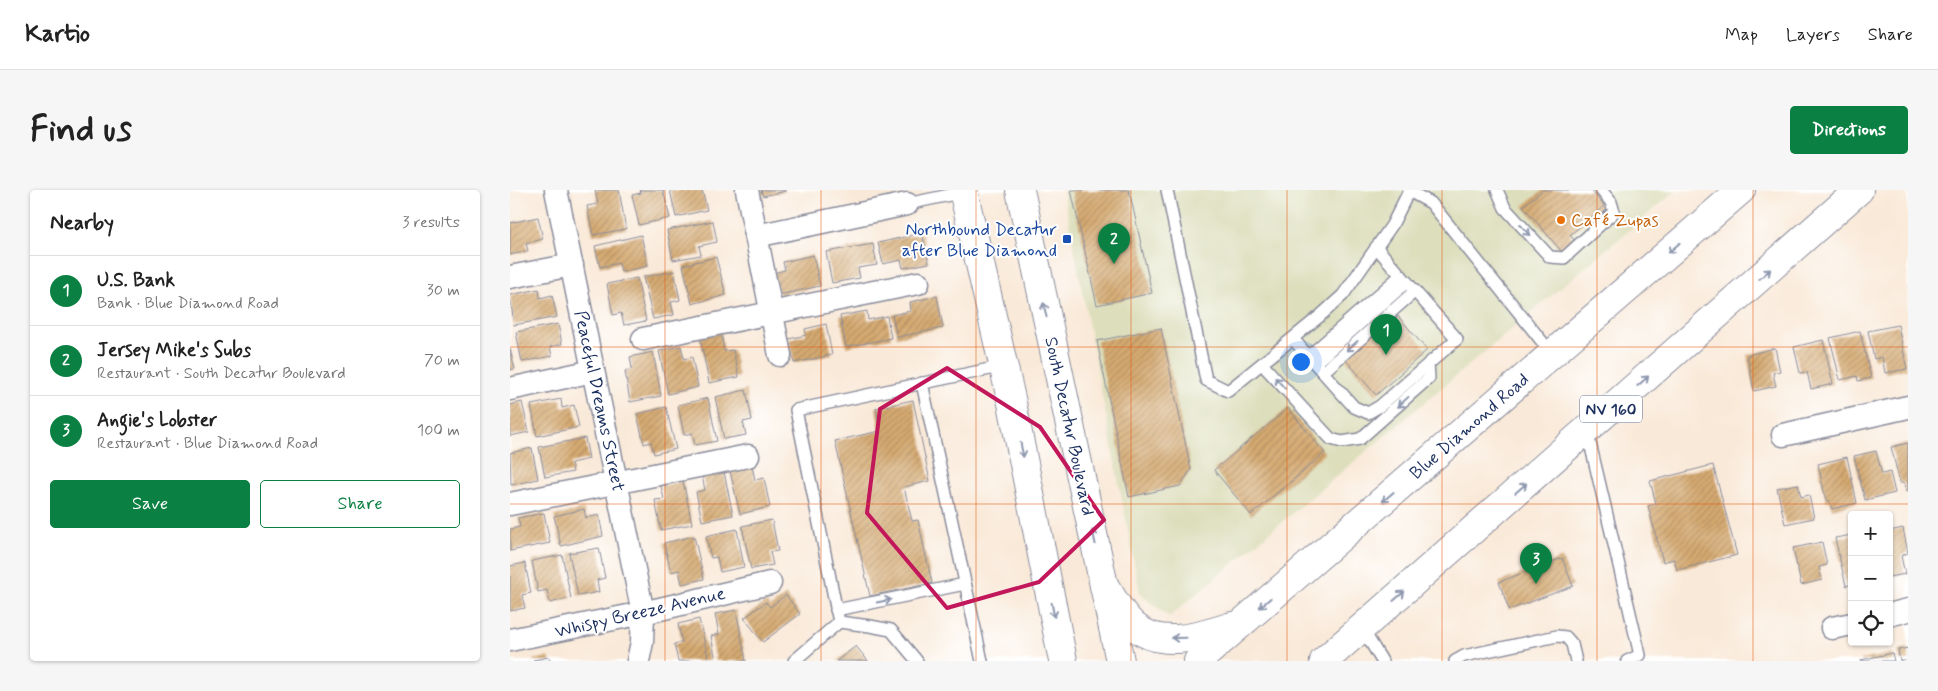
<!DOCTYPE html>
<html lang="en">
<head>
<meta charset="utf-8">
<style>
	body { margin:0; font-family:Mynerve,sans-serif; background:#f6f6f6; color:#222 }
	.controls { position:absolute; right:15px; bottom:15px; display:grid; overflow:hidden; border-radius:5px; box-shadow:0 1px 4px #0004 }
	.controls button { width:45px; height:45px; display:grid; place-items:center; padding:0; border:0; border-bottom:1px solid #e0e0e0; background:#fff; color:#222; font:25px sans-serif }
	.you { position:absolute; left:790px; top:171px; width:18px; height:18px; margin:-12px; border:4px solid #fff; border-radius:50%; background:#1a73e8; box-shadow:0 0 0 8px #1a73e833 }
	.badge { display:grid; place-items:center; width:32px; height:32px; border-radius:50%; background:#0b8043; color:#fff; font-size:16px; font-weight:700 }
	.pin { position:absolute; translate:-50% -41px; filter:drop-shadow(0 1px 2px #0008) }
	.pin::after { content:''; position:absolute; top:26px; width:18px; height:15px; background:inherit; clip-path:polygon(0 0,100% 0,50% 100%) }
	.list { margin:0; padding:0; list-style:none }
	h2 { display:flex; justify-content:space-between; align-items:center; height:65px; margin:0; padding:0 20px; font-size:21px }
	h2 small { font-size:16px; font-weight:400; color:#767676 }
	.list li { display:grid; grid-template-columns:32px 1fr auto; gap:15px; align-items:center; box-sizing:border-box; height:70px; padding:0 20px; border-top:1px solid #e0e0e0 }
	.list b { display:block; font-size:19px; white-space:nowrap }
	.list p { margin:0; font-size:16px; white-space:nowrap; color:#767676 }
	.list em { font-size:16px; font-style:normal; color:#767676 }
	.actions { display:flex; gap:10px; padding:15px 20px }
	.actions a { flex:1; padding:11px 0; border:1px solid #0b8043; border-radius:5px; text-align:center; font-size:18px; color:#0b8043 }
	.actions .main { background:#0b8043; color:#fff }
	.icon { flex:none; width:28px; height:28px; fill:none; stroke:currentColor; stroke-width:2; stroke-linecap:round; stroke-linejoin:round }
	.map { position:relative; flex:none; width:1398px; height:471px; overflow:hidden; border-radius:5px }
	header { display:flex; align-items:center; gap:30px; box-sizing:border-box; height:70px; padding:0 25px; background:#fff; border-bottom:1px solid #e0e0e0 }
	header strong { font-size:24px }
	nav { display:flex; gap:28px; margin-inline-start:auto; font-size:18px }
	.intro { display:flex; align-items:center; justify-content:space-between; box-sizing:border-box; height:120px; padding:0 30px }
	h1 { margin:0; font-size:35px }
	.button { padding:12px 22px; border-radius:5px; background:#0b8043; color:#fff; font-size:18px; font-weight:700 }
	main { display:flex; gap:30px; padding:0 30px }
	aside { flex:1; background:#fff; border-radius:5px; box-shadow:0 1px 4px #0004 }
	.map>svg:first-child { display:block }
	.built { fill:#dddebc }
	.building { fill:url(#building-hatch) }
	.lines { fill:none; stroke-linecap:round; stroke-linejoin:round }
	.service-casing { stroke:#8a8c9b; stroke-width:14 }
	.minor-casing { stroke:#8a8c9b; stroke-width:25 }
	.primary-casing { stroke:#8a8c9b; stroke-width:30 }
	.trunk-casing { stroke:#8a8c9b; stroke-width:30 }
	.service { stroke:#fff; stroke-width:11 }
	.minor { stroke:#fff; stroke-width:22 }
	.primary { stroke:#fff; stroke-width:28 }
	.trunk { stroke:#fff; stroke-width:28 }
	.oneway { stroke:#8d97ae }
	.marked { fill:none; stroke:#c2185b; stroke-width:4; stroke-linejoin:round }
	.grid { fill:none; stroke:#e8590c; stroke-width:1; stroke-opacity:0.55 }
	.food-dot { fill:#e8710a; stroke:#fff; stroke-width:2 }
	.transit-dot { fill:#1a4fb4; stroke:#fff; stroke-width:2 }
	.labels { text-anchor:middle; stroke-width:4; stroke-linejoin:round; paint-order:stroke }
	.shield { fill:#fff; stroke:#5f6d8e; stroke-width:1 }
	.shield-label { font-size:16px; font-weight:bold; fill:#1b2f5e }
	.food-label { font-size:18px; fill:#c56008; stroke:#fff; text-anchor:start }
	.transit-label { font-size:18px; fill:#164399; stroke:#fff; text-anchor:end }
	.street-label { font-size:18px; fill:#1b2f5e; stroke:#fff }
</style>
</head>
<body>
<header>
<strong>Kartio</strong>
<nav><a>Map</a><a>Layers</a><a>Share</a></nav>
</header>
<div class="intro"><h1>Find us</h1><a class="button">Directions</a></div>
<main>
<aside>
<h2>Nearby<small>3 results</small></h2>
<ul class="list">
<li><span class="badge">1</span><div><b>U.S. Bank</b><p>Bank · Blue Diamond Road</p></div><em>30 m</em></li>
<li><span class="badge">2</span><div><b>Jersey Mike's Subs</b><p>Restaurant · South Decatur Boulevard</p></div><em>70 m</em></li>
<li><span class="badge">3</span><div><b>Angie's Lobster</b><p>Restaurant · Blue Diamond Road</p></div><em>100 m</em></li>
</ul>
<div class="actions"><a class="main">Save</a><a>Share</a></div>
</aside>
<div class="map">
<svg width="1398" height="471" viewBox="0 0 1398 471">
	<defs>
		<pattern id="building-hatch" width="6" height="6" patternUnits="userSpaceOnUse" patternTransform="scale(1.25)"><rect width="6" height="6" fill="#d6aa71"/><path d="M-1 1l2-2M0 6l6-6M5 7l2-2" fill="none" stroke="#ad8b60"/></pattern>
	</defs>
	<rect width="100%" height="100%" fill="#fff"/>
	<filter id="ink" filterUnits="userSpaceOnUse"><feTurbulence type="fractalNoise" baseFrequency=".02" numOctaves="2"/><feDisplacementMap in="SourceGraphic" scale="10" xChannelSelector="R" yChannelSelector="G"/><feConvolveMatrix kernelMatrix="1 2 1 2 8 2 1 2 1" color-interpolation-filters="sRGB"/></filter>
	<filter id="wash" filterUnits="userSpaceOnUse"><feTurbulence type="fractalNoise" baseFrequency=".0096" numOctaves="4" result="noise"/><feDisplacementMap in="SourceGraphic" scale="20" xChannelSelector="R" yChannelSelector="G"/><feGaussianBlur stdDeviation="1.12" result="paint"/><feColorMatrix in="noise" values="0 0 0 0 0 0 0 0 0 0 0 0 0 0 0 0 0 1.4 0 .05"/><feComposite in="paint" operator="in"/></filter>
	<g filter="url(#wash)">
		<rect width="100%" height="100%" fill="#f9e9d8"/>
		<!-- built -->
		<polygon class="built" points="553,0 1167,0 659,427 630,404"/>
		<g id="blocks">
			<!-- building -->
			<g class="building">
				<polygon points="85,0 109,0 116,39 83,45 77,16 88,14"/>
				<polygon points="130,0 153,0 160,28 129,35 122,5 131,3"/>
				<polygon points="160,0 192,0 197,20 166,27"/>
				<polygon points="251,0 275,0 276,1 253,6"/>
				<polygon points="561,0 619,0 642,103 587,115"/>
				<polygon points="1033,0 1081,0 1094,16 1060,45 1065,51 1052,62 1013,16"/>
				<polygon points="28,27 33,49 16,53 18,61 0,65 0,33"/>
				<polygon points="203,31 207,52 189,56 191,65 163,70 157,40"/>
				<polygon points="412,43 419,73 393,78 391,70 373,74 368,53"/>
				<polygon points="131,45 138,76 111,82 109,73 90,77 85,56"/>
				<polygon points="363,54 367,75 348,78 350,88 322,93 316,62"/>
				<polygon points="303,65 310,96 269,105 263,83 275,80 273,72"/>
				<polygon points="206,67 216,105 182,114 173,75"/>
				<polygon points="164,81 170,110 161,112 164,125 143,129 133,87"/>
				<polygon points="127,88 136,131 114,135 111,123 103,125 97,94"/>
				<polygon points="29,99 30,108 42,105 47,127 4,135 0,105"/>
				<polygon points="427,106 433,138 387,147 382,125 401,121 400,112"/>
				<polygon points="850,120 870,143 888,126 917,160 866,205 835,169 845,161 826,140"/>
				<polygon points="357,121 358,130 377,126 381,148 336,157 330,126"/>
				<polygon points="48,134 52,154 40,157 42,166 12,172 6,142"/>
				<polygon points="316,134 322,165 284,173 279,149 296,145 295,139"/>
				<polygon points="1388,135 1397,179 1375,183 1372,167 1364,169 1358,141"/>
				<polygon points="651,138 681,280 670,296 619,307 587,151"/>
				<polygon points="1350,141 1361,188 1348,191 1347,186 1330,190 1320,148"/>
				<polygon points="211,142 214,161 223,160 229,187 199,193 190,147"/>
				<polygon points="1313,150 1323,194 1301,199 1297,182 1290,183 1284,157"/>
				<polygon points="171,156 174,169 182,167 188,197 158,204 149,161"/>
				<polygon points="1265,158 1270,181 1263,183 1266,196 1244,201 1237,165"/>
				<polygon points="0,159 5,179 0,180"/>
				<polygon points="143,162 151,206 120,212 115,181 122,179 120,167"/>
				<polygon points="236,200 242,230 233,232 236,245 214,249 205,207"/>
				<polygon points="198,208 207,251 185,255 182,243 174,245 168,215"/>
				<polygon points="51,209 52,218 64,215 69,237 27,246 21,215"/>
				<polygon points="403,210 420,291 394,297 402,331 408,330 422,393 360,406 325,251 370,241 366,218"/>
				<polygon points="12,212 19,242 0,246 0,215"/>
				<polygon points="156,217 166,259 144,264 141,252 134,254 127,224"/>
				<polygon points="778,218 815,263 741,325 704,280"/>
				<polygon points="75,248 79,269 61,273 63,282 35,287 29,257"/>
				<polygon points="1398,253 1398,302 1396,302 1394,293 1390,293 1381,257"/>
				<polygon points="22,258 28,289 1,295 0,263"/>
				<polygon points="1366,261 1372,284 1380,282 1385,303 1355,310 1344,266"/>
				<polygon points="1337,267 1347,313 1322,319 1319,310 1316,311 1308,274"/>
				<polygon points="1203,275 1227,365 1167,380 1164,369 1153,372 1138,316 1146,314 1140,291"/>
				<polygon points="242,276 245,290 254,288 260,317 230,324 220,281"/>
				<polygon points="214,282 223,325 192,331 186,302 195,300 192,286"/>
				<polygon points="173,291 182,334 151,340 145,310 154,309 151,296"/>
				<polygon points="1288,294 1291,307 1299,305 1304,328 1275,334 1267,298"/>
				<polygon points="74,319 76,328 89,325 93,346 51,356 44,326"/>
				<polygon points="34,323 40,353 0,361 0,339 10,337 8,328"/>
				<polygon points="262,330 268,361 260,362 263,375 241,379 232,336"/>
				<polygon points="1393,338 1398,363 1391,366 1395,384 1379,387 1379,341"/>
				<polygon points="227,339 234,377 210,382 207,367 201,368 196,346"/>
				<polygon points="1342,345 1342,394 1336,396 1325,348"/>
				<polygon points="184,346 194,389 172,394 169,380 161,382 154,353"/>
				<polygon points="1312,352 1317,375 1309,377 1312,390 1291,395 1283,358"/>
				<polygon points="89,358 95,388 87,390 89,402 68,406 59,363"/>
				<polygon points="52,365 61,408 40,413 37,400 28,402 22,371"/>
				<polygon points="1052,368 1063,396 999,420 989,392"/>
				<polygon points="15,373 21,403 12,405 15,418 0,421 0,376"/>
				<polygon points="276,405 290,424 253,452 234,428 256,412 260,417"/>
				<polygon points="226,420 236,471 206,471 201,446 209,444 205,424"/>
				<polygon points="189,429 199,471 168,471 164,454 172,452 168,434"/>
				<polygon points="346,456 358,471 326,471"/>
				<polygon points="1398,458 1398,471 1390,471 1388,460"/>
				<polygon points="1382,463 1384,471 1351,471 1351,470"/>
				<polygon points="39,467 40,471 24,471 23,470"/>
			</g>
		</g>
	</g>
	<g filter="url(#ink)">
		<use href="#blocks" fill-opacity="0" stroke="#8a8c9b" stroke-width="1"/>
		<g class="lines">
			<defs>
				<g id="service">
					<polyline points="657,0 696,190 718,201 810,126 833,105 882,35 899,1 921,13 1042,164"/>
					<polyline points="987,0 995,18 1040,67 1054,68 1104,22 1101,12 1091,0"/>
					<polyline points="397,14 454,2"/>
					<polyline points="783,149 844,217 858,223 870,216 947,149 866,57"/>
					<polyline points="799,166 891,85"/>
					<polyline points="805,173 897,92"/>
					<polyline points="752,174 821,249 832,252 850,249 919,188 918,174"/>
					<polyline points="813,182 905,101"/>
					<polyline points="412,193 472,471"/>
					<polyline points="1077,240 1130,465 1117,471"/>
					<polyline points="326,420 455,394"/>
					<polyline points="329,432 360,436 381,440 407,471"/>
					<polyline points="852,438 872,471"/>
					<polyline points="284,471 329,432 286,220 494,176"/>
					<polyline points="945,471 954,466 1047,446 1056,447 1062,454 1066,471"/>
				</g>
				<g id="minor">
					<polyline points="46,0 133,423 132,452 128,471"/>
					<polyline points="237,0 270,165"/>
					<polyline points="246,46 397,14"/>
					<polyline points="0,87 62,75"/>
					<polyline points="133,149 408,93"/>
					<polyline points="0,199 83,181"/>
					<polyline points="1273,245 1398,217"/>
					<polyline points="0,314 238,266"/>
					<polyline points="1379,425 1398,420"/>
					<polyline points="1322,438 1342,434"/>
					<polyline points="0,450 133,423 260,393"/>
				</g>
				<g id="primary">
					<polyline points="453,0 502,213 553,471"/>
					<polyline points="510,0 610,471"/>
				</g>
				<g id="trunk">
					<path d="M594,395C603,409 611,424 623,435C650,460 691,446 722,436"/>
					<polyline points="688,471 1231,0"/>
					<polyline points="814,471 1349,0"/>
				</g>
			</defs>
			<!-- service casing -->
			<use href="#service" class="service-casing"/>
			<!-- minor casing -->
			<use href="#minor" class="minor-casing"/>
			<!-- primary casing -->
			<use href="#primary" class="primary-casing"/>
			<!-- trunk casing -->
			<use href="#trunk" class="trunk-casing"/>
			<!-- service -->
			<use href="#service" class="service"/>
			<!-- minor -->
			<use href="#minor" class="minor"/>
			<!-- primary -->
			<use href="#primary" class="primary"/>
			<!-- trunk -->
			<use href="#trunk" class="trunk"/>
		</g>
		<!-- one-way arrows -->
		<defs><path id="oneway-shaft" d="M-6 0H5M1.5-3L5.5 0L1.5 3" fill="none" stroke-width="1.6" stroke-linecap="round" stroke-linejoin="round" transform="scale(1.25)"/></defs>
		<g class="oneway">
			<use href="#oneway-shaft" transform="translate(1015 40) rotate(48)"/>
			<use href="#oneway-shaft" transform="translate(1164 58) rotate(139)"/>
			<use href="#oneway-shaft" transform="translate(1255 84) rotate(-41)"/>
			<use href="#oneway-shaft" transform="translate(535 120) rotate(-102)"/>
			<use href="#oneway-shaft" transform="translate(842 156) rotate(139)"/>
			<use href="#oneway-shaft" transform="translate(1133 191) rotate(-41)"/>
			<use href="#oneway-shaft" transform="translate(770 193) rotate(-132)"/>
			<use href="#oneway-shaft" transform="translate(893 212) rotate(137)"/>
			<use href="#oneway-shaft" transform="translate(512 260) rotate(79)"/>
			<use href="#oneway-shaft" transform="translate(1011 298) rotate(-41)"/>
			<use href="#oneway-shaft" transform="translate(878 307) rotate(139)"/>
			<use href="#oneway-shaft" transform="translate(584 347) rotate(-102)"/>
			<use href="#oneway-shaft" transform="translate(889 406) rotate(-41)"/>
			<use href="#oneway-shaft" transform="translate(374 411) rotate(-11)"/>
			<use href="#oneway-shaft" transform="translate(755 413) rotate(139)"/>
			<use href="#oneway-shaft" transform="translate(543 420) rotate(79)"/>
			<use href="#oneway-shaft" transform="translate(669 448) rotate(179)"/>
		</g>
	</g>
	<!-- marked area -->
	<path class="marked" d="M437,178L530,237L594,330L529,392L437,418L357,323L370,219Z"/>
	<!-- grid -->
	<path class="grid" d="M155,0V471M311,0V471M466,0V471M621,0V471M777,0V471M932,0V471M1087,0V471M1243,0V471M0,157H1398M0,314H1398"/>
	<!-- markers -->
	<circle class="food-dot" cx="1051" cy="30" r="5"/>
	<rect class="transit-dot" x="552" y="44" width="10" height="10" rx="2.5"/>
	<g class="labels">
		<!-- shield labels -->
		<rect class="shield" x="1070" y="205.5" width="62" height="27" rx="4"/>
		<g class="shield-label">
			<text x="1101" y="225">NV 160</text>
		</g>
		<!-- food labels -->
		<g class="food-label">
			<text x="1061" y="36">Café Zupas</text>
		</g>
		<!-- transit labels -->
		<g class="transit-label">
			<text x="547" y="45">Northbound Decatur<tspan x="547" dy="21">after Blue Diamond</tspan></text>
		</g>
		<!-- street labels -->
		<g class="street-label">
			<text transform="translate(90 211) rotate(78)" y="6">Peaceful Dreams Street</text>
			<text transform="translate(560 236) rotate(78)" y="6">South Decatur Boulevard</text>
			<text transform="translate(959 236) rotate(-41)" y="6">Blue Diamond Road</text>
			<text transform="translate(130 422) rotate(-13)" y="6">Whispy Breeze Avenue</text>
		</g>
	</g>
</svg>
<div class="controls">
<button>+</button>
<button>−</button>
<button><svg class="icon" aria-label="locate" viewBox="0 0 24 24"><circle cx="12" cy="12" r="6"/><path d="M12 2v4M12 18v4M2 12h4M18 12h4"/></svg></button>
</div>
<div class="you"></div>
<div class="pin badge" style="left:876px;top:165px">1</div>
<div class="pin badge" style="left:604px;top:74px">2</div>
<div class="pin badge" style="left:1026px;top:394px">3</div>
</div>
</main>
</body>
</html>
